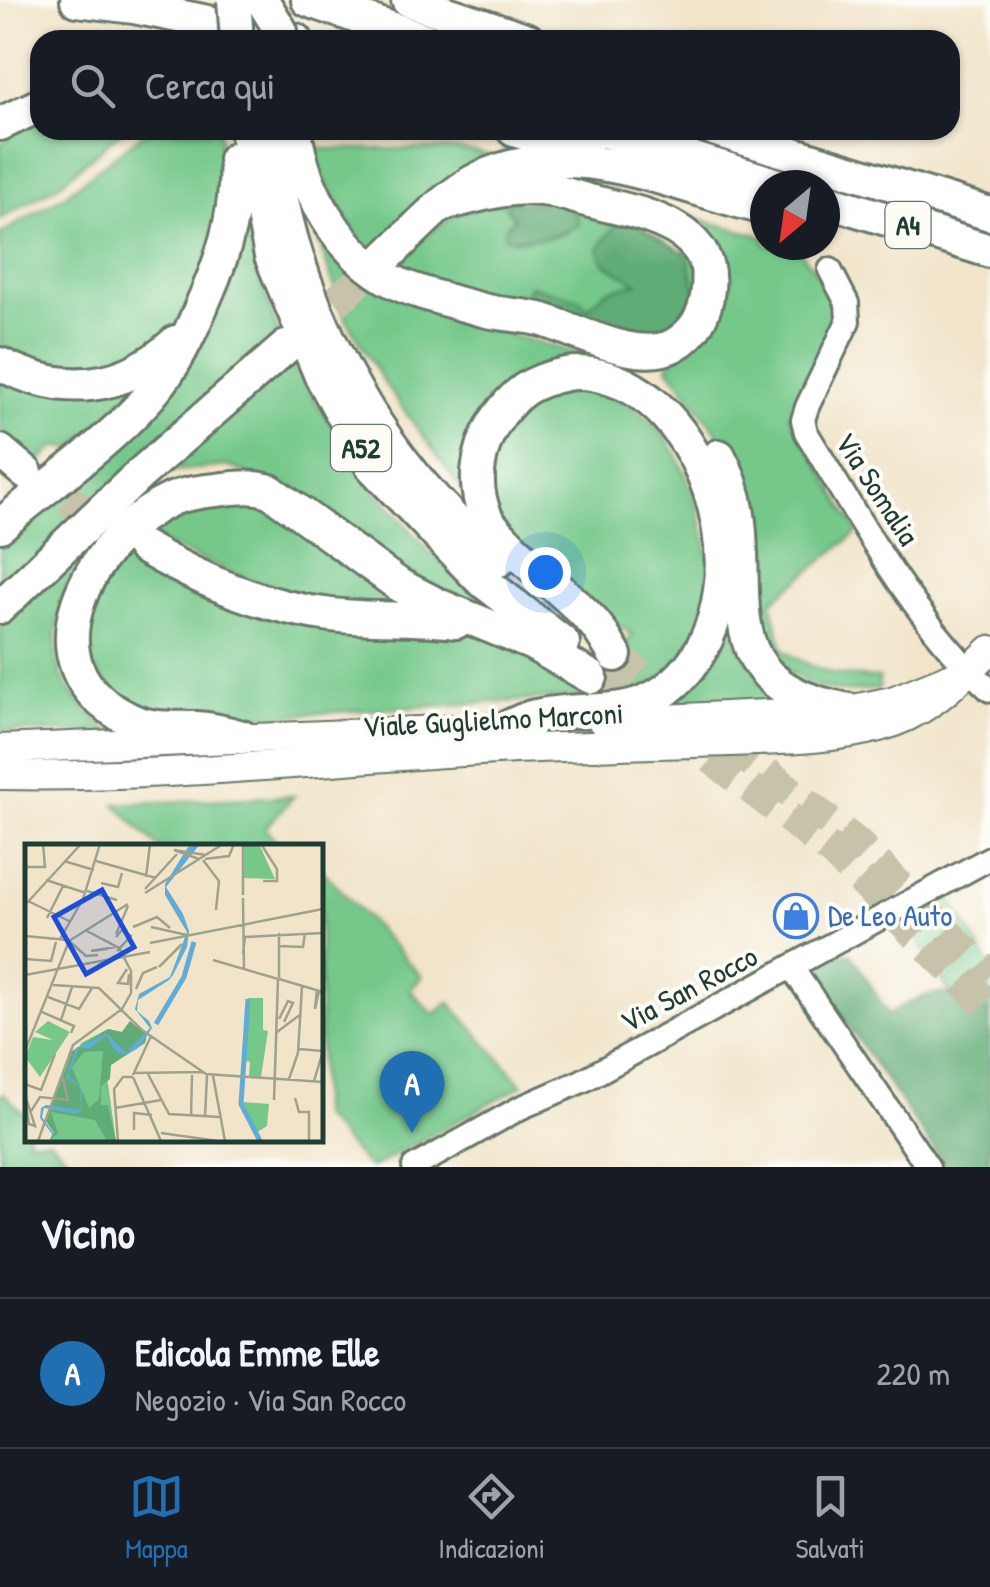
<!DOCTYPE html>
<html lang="it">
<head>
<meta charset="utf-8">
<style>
	body { margin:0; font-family:"Patrick Hand",sans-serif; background:#20242c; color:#f1f3f6 }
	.compass { position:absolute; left:750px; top:170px; width:90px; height:90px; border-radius:50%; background:#171b24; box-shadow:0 2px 8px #0004; rotate:209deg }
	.you { position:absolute; left:545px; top:572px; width:35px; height:35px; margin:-25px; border:8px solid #fff; border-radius:50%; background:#1a73e8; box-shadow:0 0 0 15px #1a73e833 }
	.badge { display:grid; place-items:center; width:65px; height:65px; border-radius:50%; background:#1f6fb2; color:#fff; font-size:32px; font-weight:700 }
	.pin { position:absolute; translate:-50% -82px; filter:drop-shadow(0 2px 5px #0008) }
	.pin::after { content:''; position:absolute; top:52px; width:35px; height:30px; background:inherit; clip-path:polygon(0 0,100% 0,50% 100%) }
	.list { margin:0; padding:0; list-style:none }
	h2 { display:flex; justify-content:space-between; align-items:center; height:130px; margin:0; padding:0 40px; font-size:42px }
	h2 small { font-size:32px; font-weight:400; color:#9ea1a6 }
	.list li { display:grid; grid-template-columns:65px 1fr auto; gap:30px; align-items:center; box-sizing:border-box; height:150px; padding:0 40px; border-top:2px solid #363941 }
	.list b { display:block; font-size:38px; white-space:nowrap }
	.list p { margin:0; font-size:32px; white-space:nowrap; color:#9ea1a6 }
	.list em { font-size:32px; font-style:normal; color:#9ea1a6 }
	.icon { flex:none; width:55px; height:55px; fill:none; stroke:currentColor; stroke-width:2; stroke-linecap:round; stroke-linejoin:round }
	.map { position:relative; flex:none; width:990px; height:1167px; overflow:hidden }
	.search { position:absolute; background:#171b24; box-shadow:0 2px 8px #0004; left:30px; right:30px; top:30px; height:110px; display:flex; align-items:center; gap:25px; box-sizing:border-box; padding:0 35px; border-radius:30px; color:#9ea1a6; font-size:38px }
	.sheet { height:280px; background:#171b24 }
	nav { display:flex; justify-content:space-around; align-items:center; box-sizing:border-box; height:140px; border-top:2px solid #363941; background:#171b24; font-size:28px; color:#9ea1a6 }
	nav a { display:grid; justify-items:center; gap:5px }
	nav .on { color:#1f6fb2 }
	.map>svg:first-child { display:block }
	.green { fill:#75c88a; stroke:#4a825f; stroke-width:2.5 }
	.forest { fill:#60ac76; stroke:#407455; stroke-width:2.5 }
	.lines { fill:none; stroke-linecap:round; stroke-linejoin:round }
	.highway-tunnel { stroke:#c7c3ab; stroke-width:32; stroke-dasharray:32 16; stroke-linecap:butt }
	.minor-casing { stroke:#687768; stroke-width:28 }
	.major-casing { stroke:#687768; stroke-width:32 }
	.highway-casing { stroke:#687768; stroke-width:38 }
	.minor { stroke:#fff; stroke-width:22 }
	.major { stroke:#fff; stroke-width:28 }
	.highway { stroke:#fff; stroke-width:32 }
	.highway-bridge-casing { stroke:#687768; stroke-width:38; stroke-linecap:butt }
	.highway-bridge { stroke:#fff; stroke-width:32 }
	.labels { text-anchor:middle; stroke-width:8; stroke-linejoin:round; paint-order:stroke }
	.shield { fill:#fdfcf7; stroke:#62766e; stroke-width:2.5 }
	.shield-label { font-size:28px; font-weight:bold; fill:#1f3d34 }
	.street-label { font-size:30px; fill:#1f3d34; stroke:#fdfcf7 }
	.shop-label { font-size:30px; fill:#366cbe; stroke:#fdfcf7; text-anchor:start }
	.inset-river { fill:none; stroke:#5facd8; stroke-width:5 }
	.inset-road { fill:none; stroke:#9da18d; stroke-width:2.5 }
	.view { fill:#1d4ed8; fill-opacity:0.15; stroke:#1d4ed8; stroke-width:5 }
	.inset-edge { fill:none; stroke:#1f3d34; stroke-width:5 }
</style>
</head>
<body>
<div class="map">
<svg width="990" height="1167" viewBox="0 0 990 1167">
	<rect width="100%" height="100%" fill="#fdfcf7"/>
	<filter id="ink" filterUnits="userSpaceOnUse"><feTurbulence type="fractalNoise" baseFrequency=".01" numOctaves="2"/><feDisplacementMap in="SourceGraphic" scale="20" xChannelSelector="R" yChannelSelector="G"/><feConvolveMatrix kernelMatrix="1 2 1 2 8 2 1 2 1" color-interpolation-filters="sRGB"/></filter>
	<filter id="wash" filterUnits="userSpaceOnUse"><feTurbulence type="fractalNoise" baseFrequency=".0048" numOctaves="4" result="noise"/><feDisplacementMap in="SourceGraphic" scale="40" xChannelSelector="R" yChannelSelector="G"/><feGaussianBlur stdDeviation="2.25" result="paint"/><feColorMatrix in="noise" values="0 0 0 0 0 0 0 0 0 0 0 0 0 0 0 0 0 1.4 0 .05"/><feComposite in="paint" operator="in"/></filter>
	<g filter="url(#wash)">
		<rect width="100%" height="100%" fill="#f1e4c9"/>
		<!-- green -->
		<g class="green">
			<polygon points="40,120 40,130 123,130 58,185 0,219 0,144 26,124"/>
			<path d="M148,130H219C220,145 224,161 223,176C220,252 186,355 102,370C92,372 81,376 71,374C49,370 19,358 0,345V234L65,195Z"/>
			<polygon points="301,130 486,130 549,145 369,257 302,144 324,149 458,149 501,157 505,144 478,137 313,135"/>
			<path d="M516,198L512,213L514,219L505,228L514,240L546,238L567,233L564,202L620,220L598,249C604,271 623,272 638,283L597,300L587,310L525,313L385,267L455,213Z"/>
			<path d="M310,217C322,231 332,245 345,257C401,311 479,326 552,346C592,357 637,366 669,396C709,434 733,498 732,553C732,574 727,611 732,629C743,663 768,681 795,702L650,708C662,702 682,696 691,687C709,669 720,627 724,602C739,504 683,352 562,366C530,370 500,392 484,421C473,443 470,471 466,495L385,384L346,319Z"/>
			<path d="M690,217L765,237V245L796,246L836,297L837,321L790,415L858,532L771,602L783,650C819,673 837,677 879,678V689C821,697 814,686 765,659L730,450L668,367L674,356L687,223Z"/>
			<polygon points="246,236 279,334 0,592 0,535 103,456 237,240"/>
			<polygon points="292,363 364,477 430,552 499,617 415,578 298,493 228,466 172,471 167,460"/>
			<polygon points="0,379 146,379 71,449 56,446 34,467 0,428"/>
			<path d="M568,385C654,396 684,450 703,528C709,551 715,580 708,603C702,620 691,644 681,658C671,672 653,682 640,693L223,719L170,718L125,706L84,658L87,594L127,552L222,601L455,628L499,637L582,690L632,635L507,540L489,511L490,460L509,426L535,400Z"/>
			<path d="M132,500L135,510C116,530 91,549 75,572C57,599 48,654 66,683C78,703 95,720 113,734L0,731V621Z"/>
			<path d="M256,502L289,517L405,601L371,606L281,593L144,536C185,504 207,506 256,502Z"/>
			<polygon points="294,796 265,828 281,847 158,847 115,804"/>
			<polygon points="320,868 422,977 410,990 434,1015 449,1002 523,1085 373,1167 368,1167 320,1115"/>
			<polygon points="948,894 990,966 990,1014 958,995 951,994 905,919"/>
			<polygon points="4,1093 27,1117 28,1140 50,1140 77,1167 0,1167 0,1097"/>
		</g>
		<!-- forest -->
		<g class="forest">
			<polygon points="509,201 564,202 577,217 579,225 546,238 508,238 504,236 505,228 514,219 506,207"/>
			<path d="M620,220L638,225L688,255L697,297C683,316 673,331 650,338L525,313L523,299L530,285L580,300L587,310L606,291L637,283L604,263L598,249Z"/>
			<path d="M851,953L888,1014C936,988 943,985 990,1014V1167H946L808,968L824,957Z"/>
		</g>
	</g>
	<g filter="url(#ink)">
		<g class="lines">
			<!-- highway-tunnel -->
			<g class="highway-tunnel">
				<polyline points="300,334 386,257"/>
				<polyline points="26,473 115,530"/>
				<polyline points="615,655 855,842 990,976"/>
				<polyline points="598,670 833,852 990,1008"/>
			</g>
			<defs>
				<g id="minor">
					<path d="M830,270L847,303L848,321L807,407L803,420L806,432C858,517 916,624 990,690"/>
					<polyline points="792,968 928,1167"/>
					<polyline points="414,1167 520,1108 582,1081 990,858"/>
				</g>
				<g id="major">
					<polyline points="603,722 849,710 892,701 949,678"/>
					<polyline points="0,749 530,726"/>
					<path d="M0,775C180,779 359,755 539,748C602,745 665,744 729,742C778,740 831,740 879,727C926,715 956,683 990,650"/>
				</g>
				<g id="highway">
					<polyline points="77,0 134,7 296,40"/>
					<polyline points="308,0 425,40"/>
					<polyline points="408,0 528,40"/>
					<polyline points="0,124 40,105"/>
					<polyline points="246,130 271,256 321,376 371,465 479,578 563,643"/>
					<path d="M271,130C287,293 371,457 499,560"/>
					<path d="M295,130C303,192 343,261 403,286C428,296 457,303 483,310C503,315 524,315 543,320C579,331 639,364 674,345C695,333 706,313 708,289C715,226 639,213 594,202C577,198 559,191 542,189C509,185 476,196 445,204"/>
					<polyline points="514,130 586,152"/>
					<polyline points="600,130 778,185"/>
					<polyline points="716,130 990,214"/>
					<polyline points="825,200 990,251"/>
					<path d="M386,257C414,231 445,195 480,178C575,133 673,187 765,208"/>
					<path d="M0,364C63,396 123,392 176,342"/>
					<polyline points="0,451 26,473"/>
					<path d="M719,456C777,561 682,681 849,710"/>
					<path d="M0,526C53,480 118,438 161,382C181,355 194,324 207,293C226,250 238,206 235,159"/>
					<path d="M143,547C202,581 263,607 331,615C373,620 414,617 456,622"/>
					<polyline points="0,607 140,474 286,347"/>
					<path d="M508,727C517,723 526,718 536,716C581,705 627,720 667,689C762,616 724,433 624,384C606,376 585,371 566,374C530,381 514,393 494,423C477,451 472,486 486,517C490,526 499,533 505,540C533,570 567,593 594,623C602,632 608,644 615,655"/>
					<path d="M242,737C228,733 212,729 197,728C173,727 151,730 129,719C18,667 89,537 172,499C189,492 207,491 225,489C242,487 254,486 270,491L399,585L438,605L533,644L591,677"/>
				</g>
			</defs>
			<!-- minor casing -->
			<use href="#minor" class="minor-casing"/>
			<!-- major casing -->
			<use href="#major" class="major-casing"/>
			<!-- highway casing -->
			<use href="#highway" class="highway-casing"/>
			<!-- minor -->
			<use href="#minor" class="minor"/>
			<!-- major -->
			<use href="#major" class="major"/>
			<!-- highway -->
			<use href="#highway" class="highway"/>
			<defs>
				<g id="highway-bridge">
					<polyline points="234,0 237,40"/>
					<polyline points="262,0 281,31 282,40"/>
				</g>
			</defs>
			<!-- highway-bridge casing -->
			<use href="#highway-bridge" class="highway-bridge-casing"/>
			<!-- highway-bridge -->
			<use href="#highway-bridge" class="highway-bridge"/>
		</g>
	</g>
	<!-- icons -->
	<defs>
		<symbol id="shop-ring" viewBox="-11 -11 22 22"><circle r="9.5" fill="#fdfcf7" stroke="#3f7fe0" stroke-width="1.5"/><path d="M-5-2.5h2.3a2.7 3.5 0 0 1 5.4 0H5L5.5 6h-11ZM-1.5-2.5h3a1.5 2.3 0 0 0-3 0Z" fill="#3f7fe0"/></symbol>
	</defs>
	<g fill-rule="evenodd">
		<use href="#shop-ring" x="771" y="891" width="50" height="50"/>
	</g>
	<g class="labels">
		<!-- shield labels -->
		<g class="shield">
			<rect x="885.5" y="202" width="45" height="46" rx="8"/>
			<rect x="331" y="425" width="60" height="46" rx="8"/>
		</g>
		<g class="shield-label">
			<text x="908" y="235">A4</text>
			<text x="361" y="458">A52</text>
		</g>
		<!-- street labels -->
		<g class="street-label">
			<text transform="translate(877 489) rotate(57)" y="10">Via Somalia</text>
			<text transform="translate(493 720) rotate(-3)" y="10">Viale Guglielmo Marconi</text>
			<text transform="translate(689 989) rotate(-28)" y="10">Via San Rocco</text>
		</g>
		<!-- shop labels -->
		<g class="shop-label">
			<text x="828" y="926">De Leo Auto</text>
		</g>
	</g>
	<!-- overview -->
	<g transform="translate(25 844)">
		<rect width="298" height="298" fill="#f1e4c9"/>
		<path d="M219,0H234L250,35L219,34ZM223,154H238V186L243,187L236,233H224L225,218L217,216ZM23,177L45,188L15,233L0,213L8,193L28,196L10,188ZM105,177L120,199L86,220L82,232L91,297H24L29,289L21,277L56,199L83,185L97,188ZM218,258L244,260L242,282L231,289Z" fill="#75c88a"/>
		<path d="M105,177L122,191L120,199L86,221L85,235L76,242V261H83L91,297H82L70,276L26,268L33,289L24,297L29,289L21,277L47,207L83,185L97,188ZM78,207L74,255L64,264L47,223L59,208Z" fill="#60ac76" fill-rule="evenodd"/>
		<path d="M175,0L141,43L158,70L164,87L162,103L148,131L144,136L113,156L112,167L124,177L127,184L117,199L112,205L102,210L98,211L89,206L82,191L65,204H54L43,232L57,245V267L50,270L19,264L17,273L29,290L25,297L27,290L15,274L16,264L21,261L56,266L55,244L41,234L51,204L82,189L101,209L125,184L110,165L114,150L145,133L162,88L140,51V40L163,3Z" fill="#5facd8"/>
		<path class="inset-river" d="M223,155L216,260L235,297M131,180L159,133L169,98"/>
		<path class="inset-road" d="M218,0V51M236,0L252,25V37H238M174,15L149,6L181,11M180,15L204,12L209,0M178,16L194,37L191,66M39,17L69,26M71,17L131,34M0,23H20L18,0M121,33L125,0M21,36L61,49M76,39L93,43L97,29M120,45L152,10M62,47L92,56M120,49L198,0M218,54L219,125M3,57L44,77M0,61L56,0M22,74L38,42M108,83L132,73L145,84M126,83L162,91M91,90L103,62M0,92L43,96L61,112L73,111M91,93L97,86L106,92L92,107M35,95L58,55L75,0M125,99L298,65M254,102L278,103L280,89M82,105L66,107L90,103M218,110L220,93L298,89M0,115L26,117L31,98M188,116L253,135M134,123L157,100M102,125L93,139L103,140L104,130M0,131L125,108M254,134V89M254,135L298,148M28,141L74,144L117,186L181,230L298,238M111,145L118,129L132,123M292,146L290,165L294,147M23,153L54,165L67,144M17,168L49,182L46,189M254,175L263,157L268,159L259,178M36,176L47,143M252,188L276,170M274,205L298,207L289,237M0,207L44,97L103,60M108,229L178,228M123,230L144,270L195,273M108,231L126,192M188,232L200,297M108,233L136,297M264,235L273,209L277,142M0,240L16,246L30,210M0,251L10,282L4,280L0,255M270,254L274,268H284V297M249,256L253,135M90,264L136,256M6,267L15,253L43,256L37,231M166,273L167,231M180,273L182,231M109,286V269L127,271M136,289L193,297M13,297L48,201L97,165L106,149V127L94,104L62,87M93,297L89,245L98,233H108"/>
		<path class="view" d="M77,46L109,103L61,130L29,73Z"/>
		<rect width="298" height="298" class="inset-edge"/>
	</g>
</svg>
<svg class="compass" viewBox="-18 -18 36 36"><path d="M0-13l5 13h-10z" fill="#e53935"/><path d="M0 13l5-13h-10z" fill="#9ea1a6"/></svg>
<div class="you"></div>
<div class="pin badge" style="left:412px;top:1133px">A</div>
<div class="search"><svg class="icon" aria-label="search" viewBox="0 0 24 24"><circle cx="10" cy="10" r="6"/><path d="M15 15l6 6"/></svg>Cerca qui</div>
</div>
<section class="sheet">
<h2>Vicino<small></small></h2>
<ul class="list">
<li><span class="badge">A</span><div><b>Edicola Emme Elle</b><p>Negozio · Via San Rocco</p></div><em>220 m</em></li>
</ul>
</section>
<nav>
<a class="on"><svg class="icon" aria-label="map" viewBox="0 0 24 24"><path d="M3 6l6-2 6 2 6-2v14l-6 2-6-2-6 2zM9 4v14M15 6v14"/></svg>Mappa</a>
<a><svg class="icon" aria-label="directions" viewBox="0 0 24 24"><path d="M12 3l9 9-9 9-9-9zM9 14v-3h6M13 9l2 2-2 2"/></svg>Indicazioni</a>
<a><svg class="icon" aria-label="saved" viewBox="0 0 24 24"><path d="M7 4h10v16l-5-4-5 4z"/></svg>Salvati</a>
</nav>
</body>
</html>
